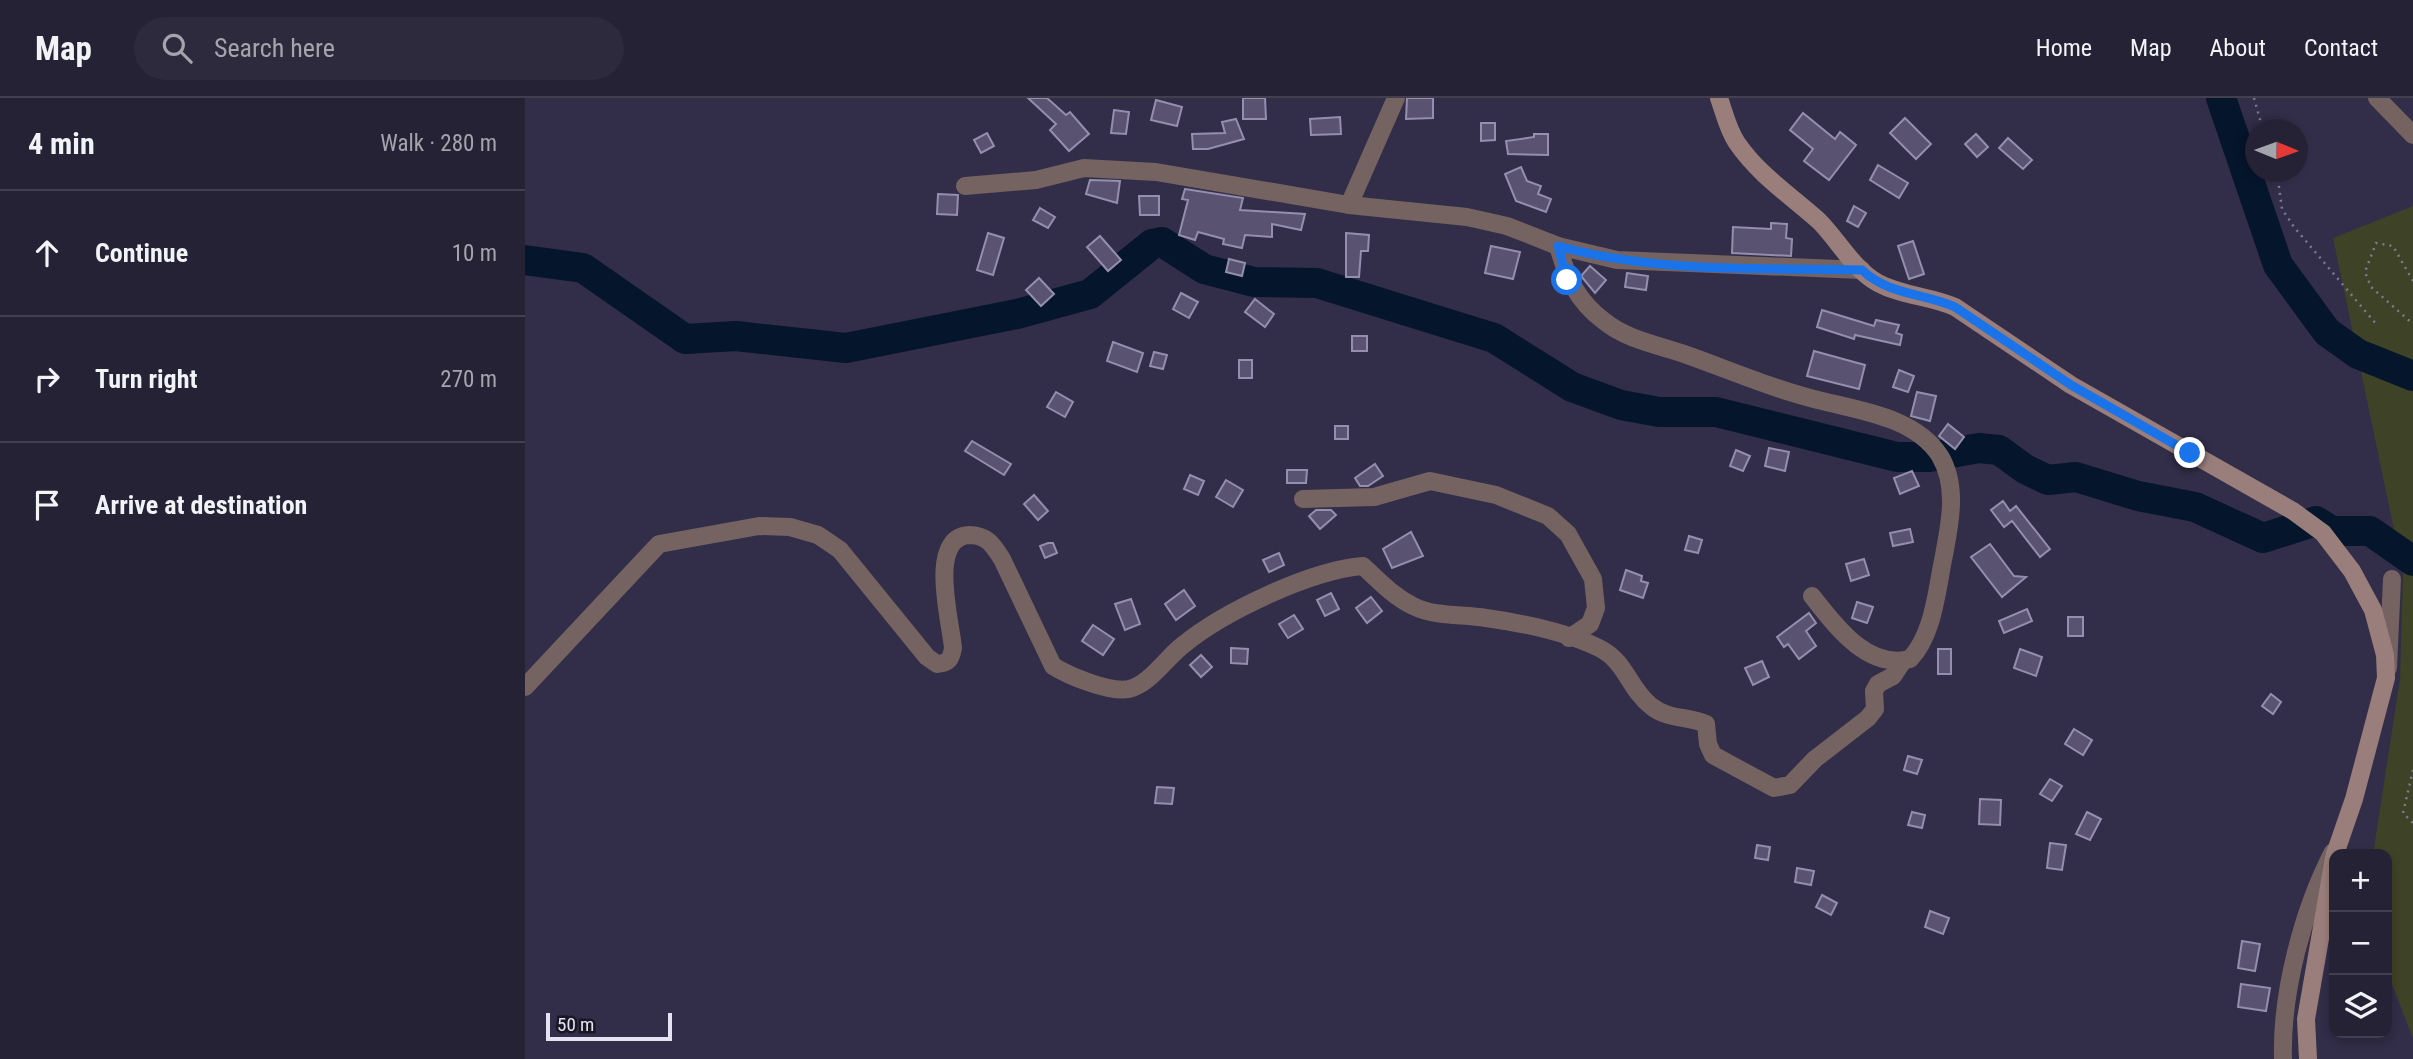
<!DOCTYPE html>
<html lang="en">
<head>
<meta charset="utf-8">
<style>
	body { margin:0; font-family:"Roboto Condensed",sans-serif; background:#2e2a3e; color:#f1f3f6 }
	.controls { position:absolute; right:21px; bottom:21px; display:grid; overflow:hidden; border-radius:14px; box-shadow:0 4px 10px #0003 }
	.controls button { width:63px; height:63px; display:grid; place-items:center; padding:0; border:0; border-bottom:2px solid #423f51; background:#262236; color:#f1f3f6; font:35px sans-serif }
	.compass { position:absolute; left:1720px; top:21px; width:63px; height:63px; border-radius:50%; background:#262236; box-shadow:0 4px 10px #0003; rotate:91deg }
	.scale { position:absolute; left:21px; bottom:18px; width:126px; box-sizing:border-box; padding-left:7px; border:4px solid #e5e2f4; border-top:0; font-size:19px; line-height:24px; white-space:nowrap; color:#e5e2f4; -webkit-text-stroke:5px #191723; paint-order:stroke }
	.stop { position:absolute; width:21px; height:21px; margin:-16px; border:5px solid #1a73e8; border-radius:50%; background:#fff }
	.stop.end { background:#1a73e8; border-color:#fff; box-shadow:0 2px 7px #0008 }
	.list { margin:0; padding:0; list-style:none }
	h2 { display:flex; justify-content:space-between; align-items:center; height:91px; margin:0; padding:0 28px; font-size:30px }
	h2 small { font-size:23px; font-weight:400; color:#a4a4ad }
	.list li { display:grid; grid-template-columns:46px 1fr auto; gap:21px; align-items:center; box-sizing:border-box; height:126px; padding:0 28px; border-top:2px solid #423f51 }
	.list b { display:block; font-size:26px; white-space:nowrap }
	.list em { font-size:23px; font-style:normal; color:#a4a4ad }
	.icon { flex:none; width:38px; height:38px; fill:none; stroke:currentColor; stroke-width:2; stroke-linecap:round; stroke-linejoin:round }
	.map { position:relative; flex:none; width:1888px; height:961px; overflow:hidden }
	header { display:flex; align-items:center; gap:42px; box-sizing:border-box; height:98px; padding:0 35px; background:#262236; border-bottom:2px solid #423f51 }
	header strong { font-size:33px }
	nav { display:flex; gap:38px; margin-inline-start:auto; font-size:24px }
	.search { width:490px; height:63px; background:#2e2a3e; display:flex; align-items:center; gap:18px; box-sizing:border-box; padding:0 24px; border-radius:38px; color:#a4a4ad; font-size:26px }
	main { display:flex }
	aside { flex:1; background:#262236 }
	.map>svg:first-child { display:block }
	.green { fill:#3e4226 }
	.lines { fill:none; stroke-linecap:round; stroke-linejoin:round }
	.river { stroke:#05152c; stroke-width:30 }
	.building { fill:#595371; stroke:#948eaf; stroke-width:2 }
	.path { stroke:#7e7a91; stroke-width:2.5; stroke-dasharray:2 5; stroke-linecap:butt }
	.street { stroke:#756361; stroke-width:18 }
	.secondary { stroke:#9a7e7b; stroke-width:18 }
	.route { stroke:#1a73e8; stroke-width:9 }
</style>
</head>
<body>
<header>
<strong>Map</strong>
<div class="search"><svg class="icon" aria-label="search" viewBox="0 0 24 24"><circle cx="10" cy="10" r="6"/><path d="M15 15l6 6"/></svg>Search here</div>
<nav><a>Home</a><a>Map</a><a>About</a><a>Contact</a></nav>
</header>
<main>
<aside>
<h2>4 min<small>Walk · 280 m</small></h2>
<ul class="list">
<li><svg class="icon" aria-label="ahead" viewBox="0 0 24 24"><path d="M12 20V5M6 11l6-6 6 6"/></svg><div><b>Continue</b></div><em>10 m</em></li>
<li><svg class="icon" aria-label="right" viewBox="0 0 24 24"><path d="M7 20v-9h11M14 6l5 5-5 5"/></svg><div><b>Turn right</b></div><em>270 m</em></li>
<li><svg class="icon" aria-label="arrive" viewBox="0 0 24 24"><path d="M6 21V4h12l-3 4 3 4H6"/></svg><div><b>Arrive at destination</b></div></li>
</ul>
</aside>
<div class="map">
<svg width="1888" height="961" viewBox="0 0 1888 961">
	<rect width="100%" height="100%" fill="#322d48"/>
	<!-- green -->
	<polygon class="green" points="1888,108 1888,941 1862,873 1862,756 1848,756 1875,581 1878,475 1808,140"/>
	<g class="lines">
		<!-- river -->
		<g class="river">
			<polyline points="1696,0 1753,167 1802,234 1833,256 1888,278"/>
			<polyline points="0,162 58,170 160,241 211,238 321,250 492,216 565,196 627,146 637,144 679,171 729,184 792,185 969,240 1047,289 1096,307 1134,314 1191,314 1372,359 1404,359 1454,350 1474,352 1500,371 1523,382 1551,379 1613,398 1670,409 1738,440 1791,423 1807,433 1845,433 1888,463"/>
		</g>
	</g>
	<!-- building -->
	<g class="building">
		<polygon points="503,0 522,0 541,17 545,14 564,36 544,53 525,32 531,26"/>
		<polygon points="718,0 740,0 741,21 718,21"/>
		<polygon points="882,0 908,0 908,20 881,21"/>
		<polygon points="631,2 657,9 652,28 626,22"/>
		<polygon points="589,12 604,14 601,36 586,35"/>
		<polygon points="1278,15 1310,41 1315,34 1331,47 1304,82 1279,63 1288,51 1265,32"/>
		<polygon points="815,19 816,36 786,37 785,21"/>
		<polygon points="1380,20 1406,46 1391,61 1365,35"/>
		<polygon points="711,21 719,41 683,51 668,51 667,36 700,35 697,24"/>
		<polygon points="956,25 970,25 970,42 956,43"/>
		<polygon points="462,35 469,48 456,55 449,42"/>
		<polygon points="1009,36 1023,36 1023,57 983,56 981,43 1009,39"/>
		<polygon points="1451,36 1463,49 1452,59 1440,46"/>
		<polygon points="1483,40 1507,62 1498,71 1474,50"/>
		<polygon points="1353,67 1383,85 1374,100 1345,82"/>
		<polygon points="996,69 1002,83 1016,88 1013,96 1026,101 1021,114 991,103 980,76"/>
		<polygon points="565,82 595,83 592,105 561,96"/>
		<polygon points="660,91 718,100 715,112 780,116 776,132 747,126 747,139 720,137 717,150 698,146 699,141 673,134 670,142 654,137 663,102 657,101"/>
		<polygon points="413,96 433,97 432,117 412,116"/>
		<polygon points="614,98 634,98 634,117 615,117"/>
		<polygon points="1329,108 1341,115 1333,129 1322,123"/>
		<polygon points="515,110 530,119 523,130 508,122"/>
		<polygon points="1246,125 1262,126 1261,140 1267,141 1266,158 1207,155 1208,129 1246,131"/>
		<polygon points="463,135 479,140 468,177 452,172"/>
		<polygon points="821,135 844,137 843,153 836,153 834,179 821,179"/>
		<polygon points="575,138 596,162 583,173 562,149"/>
		<polygon points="1388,143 1399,176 1384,181 1373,148"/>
		<polygon points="966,148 995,154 988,181 960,175"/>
		<polygon points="704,161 720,165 717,178 701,174"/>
		<polygon points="1065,168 1081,182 1070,195 1056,178"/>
		<polygon points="1102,175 1123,178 1121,192 1100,189"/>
		<polygon points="514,180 529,196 516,208 501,192"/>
		<polygon points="656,195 673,204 664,220 648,211"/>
		<polygon points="730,201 749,216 740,229 720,214"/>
		<polygon points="1297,212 1349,228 1351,222 1374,227 1371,235 1377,237 1375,247 1330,237 1329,241 1292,229"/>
		<rect x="827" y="238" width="15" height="15"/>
		<polygon points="588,244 618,255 612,274 582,263"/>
		<polygon points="1289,253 1340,267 1334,291 1282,278"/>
		<polygon points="629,254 642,257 638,271 625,268"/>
		<rect x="714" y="262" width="13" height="18"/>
		<polygon points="1374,272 1389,278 1383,294 1368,289"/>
		<polygon points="531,294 548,304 540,319 522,309"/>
		<polygon points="1392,294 1411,298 1405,323 1386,318"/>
		<polygon points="1423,326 1439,339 1430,351 1414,338"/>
		<rect x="810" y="328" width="13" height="13"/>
		<polygon points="447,343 486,366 479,377 440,353"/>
		<polygon points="1244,350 1264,354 1260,373 1240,368"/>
		<polygon points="1211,352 1225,358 1218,373 1205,368"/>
		<polygon points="850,366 858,378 843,388 835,388 830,380"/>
		<polygon points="762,372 782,372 781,385 762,385"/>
		<polygon points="1387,373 1394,388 1375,396 1369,380"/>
		<polygon points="665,377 679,383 673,397 659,391"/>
		<polygon points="701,382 718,392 708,409 691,399"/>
		<polygon points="509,397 523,413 513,422 499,406"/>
		<polygon points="1478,403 1485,413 1491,408 1525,451 1515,459 1487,423 1479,429 1466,412"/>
		<polygon points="791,412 806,412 811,417 795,431 784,418"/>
		<polygon points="1385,431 1388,444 1368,448 1365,435"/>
		<polygon points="886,434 898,458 867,470 858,451"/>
		<polygon points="1164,438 1177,442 1173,455 1160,452"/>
		<polygon points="523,445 528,445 532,455 520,460 515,448"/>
		<polygon points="1465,446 1489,478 1501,479 1477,499 1446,459"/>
		<polygon points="754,455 759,467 744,474 738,462"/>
		<polygon points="1339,461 1344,477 1326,483 1321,466"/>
		<polygon points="1101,472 1117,478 1116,483 1123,485 1118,500 1095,492"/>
		<polygon points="659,492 670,508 651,522 640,506"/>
		<polygon points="806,495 814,511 800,518 792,502"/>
		<polygon points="846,499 857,513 842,525 831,510"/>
		<polygon points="606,501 615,526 600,532 590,506"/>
		<polygon points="1332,504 1348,509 1342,525 1327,520"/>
		<polygon points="1502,511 1507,523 1479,535 1474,523"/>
		<polygon points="1284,515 1291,525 1281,533 1291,548 1274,561 1263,546 1259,549 1252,539"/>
		<polygon points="769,517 778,531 763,540 754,526"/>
		<rect x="1543" y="519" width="15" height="19"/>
		<polygon points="568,527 589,541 578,557 557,543"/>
		<polygon points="706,550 723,551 722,566 706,565"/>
		<rect x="1413" y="551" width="13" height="25"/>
		<polygon points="1495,551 1517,559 1511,578 1489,570"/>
		<polygon points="676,557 687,569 676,579 665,567"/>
		<polygon points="1237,563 1244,579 1228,587 1220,570"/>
		<polygon points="1746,596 1756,604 1748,616 1737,608"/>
		<polygon points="1549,631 1567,642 1558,657 1540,646"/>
		<polygon points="1383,658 1397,662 1392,676 1379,672"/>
		<polygon points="1525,681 1537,688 1527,703 1515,696"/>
		<polygon points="632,689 649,690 647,706 630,705"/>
		<polygon points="1455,701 1476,702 1475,727 1454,726"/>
		<polygon points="1387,714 1400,717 1397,730 1383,727"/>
		<polygon points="1562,714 1576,721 1565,742 1551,736"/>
		<polygon points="1525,745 1541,747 1537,772 1522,770"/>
		<polygon points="1232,747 1245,749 1243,762 1230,760"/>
		<polygon points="1272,770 1289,773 1286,787 1270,784"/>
		<polygon points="1297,797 1312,805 1306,817 1291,809"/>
		<polygon points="1405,813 1424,820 1418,836 1400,829"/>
		<polygon points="1717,843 1735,846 1730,873 1713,870"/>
		<polygon points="1716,886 1745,890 1741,913 1713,909"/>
	</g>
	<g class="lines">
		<!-- path -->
		<g class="path">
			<polyline points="1729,0 1738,32"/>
			<polyline points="1752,74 1757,111 1769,129 1852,227"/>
			<polyline points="1888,183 1868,148 1851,145 1840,174 1846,189 1888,226"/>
			<polyline points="1888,672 1878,715 1888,725"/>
		</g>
		<!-- street -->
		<g class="street">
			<polyline points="1852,0 1888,37"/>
			<polyline points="440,88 511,82 559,70 631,74 824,107 942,119 982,128 1033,148 1092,162 1337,172"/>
			<polyline points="824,107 871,0"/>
			<path d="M1033,148C1042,180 1052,203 1079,223C1102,242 1134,247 1162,257C1207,273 1251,292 1297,303C1337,313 1391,320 1415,358C1433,388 1425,425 1419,457C1412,490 1409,536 1385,561C1342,572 1310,527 1287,498"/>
			<polyline points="778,401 849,399 905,383 971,397 1023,418 1043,436 1068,481 1071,510 1065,526 1044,540"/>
			<polyline points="1863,570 1867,481"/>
			<path d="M0,589L134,446L234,428L265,429L293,437L315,452L402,559L412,566C424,565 426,561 428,550C426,525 402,439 444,437C462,437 468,447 477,461L528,568C544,578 585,595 604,591C625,586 641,560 658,547C698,514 786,472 838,468C854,483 868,498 888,508C910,519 937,516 961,520C997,525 1041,534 1074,550C1101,563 1104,591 1126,608C1143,622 1163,618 1181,626L1183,646L1188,657L1249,690L1265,687L1290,661L1343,620L1350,611L1349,593L1353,586L1368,578L1378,563"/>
			<path d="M1758,961C1756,895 1778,812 1808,754"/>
		</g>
		<!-- secondary -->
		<g class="secondary">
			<path d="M1194,0C1199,14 1203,32 1212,45C1234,77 1265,97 1294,123C1313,142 1329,172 1353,185C1377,198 1405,198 1430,209L1546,287L1768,413L1798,435L1827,473L1848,512L1860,557L1861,580L1829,701L1810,756"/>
			<polyline points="1783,961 1781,921 1809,760"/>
		</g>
	</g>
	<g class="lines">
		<!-- route -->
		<path class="route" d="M1042,182L1033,148C1130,175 1236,170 1337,172C1363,197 1399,195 1430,209L1546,287L1665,355"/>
	</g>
</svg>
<div class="controls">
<button>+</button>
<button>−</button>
<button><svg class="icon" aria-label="layers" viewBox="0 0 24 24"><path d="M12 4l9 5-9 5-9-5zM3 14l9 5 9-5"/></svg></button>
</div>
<svg class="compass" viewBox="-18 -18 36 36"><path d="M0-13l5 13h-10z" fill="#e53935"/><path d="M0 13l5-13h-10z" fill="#a4a4ad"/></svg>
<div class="scale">50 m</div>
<div class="stop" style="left:1042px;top:182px"></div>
<div class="stop end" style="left:1665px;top:355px"></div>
</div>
</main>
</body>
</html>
